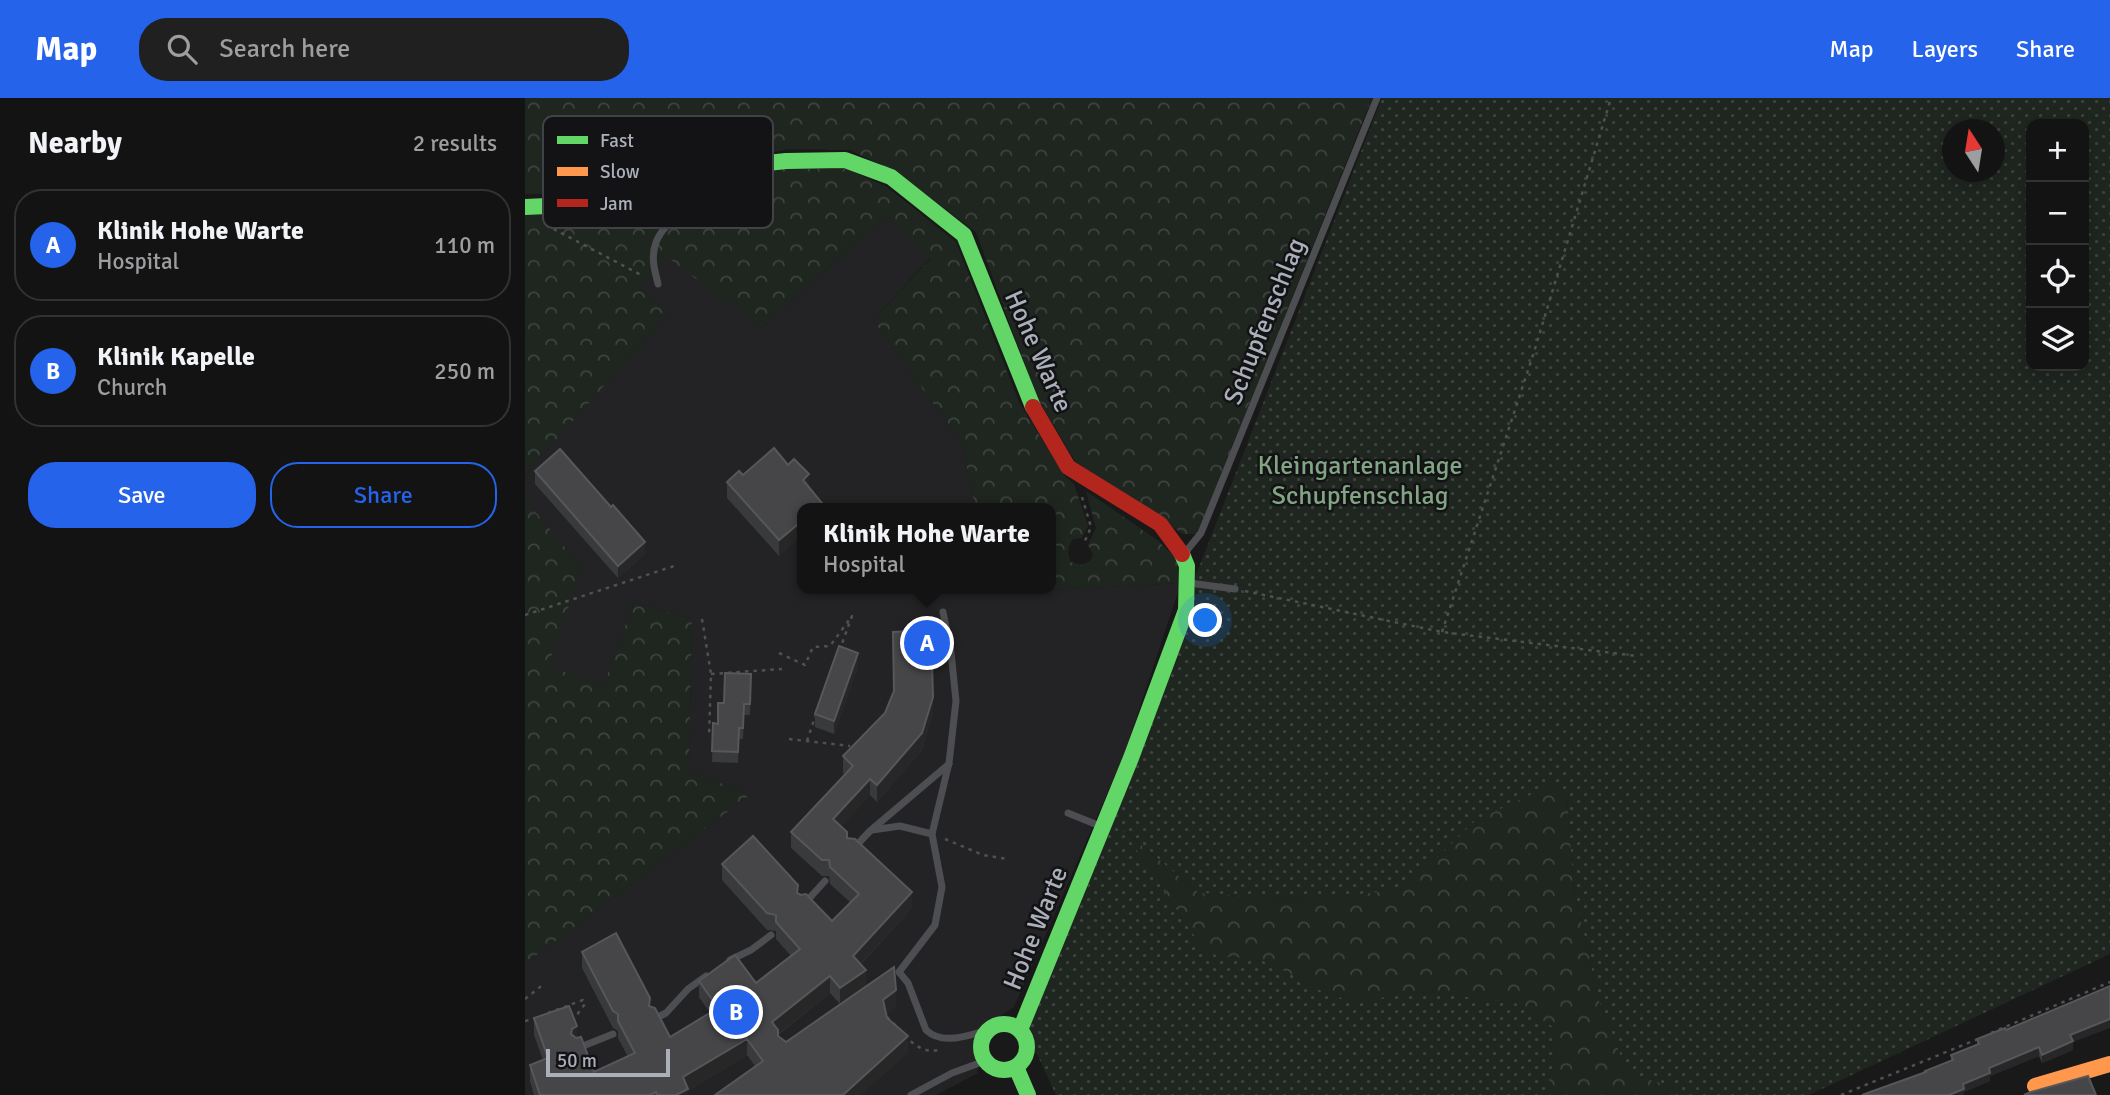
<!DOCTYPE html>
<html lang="en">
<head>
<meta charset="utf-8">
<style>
	body { margin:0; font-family:Signika,sans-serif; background:#202021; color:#f1f3f6 }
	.controls { position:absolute; right:21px; top:21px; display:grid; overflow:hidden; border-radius:14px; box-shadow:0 4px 18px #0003 }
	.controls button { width:63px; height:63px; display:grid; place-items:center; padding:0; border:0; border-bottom:2px solid #323233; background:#131313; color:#f1f3f6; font:35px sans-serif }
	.compass { position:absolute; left:1417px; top:21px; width:63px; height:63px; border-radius:50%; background:#131313; box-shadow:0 4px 18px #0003; rotate:348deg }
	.scale { position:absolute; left:21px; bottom:18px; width:124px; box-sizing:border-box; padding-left:7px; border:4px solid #aaafba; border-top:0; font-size:19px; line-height:24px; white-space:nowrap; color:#aaafba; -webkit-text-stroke:5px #131315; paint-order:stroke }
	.you { position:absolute; left:681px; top:523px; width:24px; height:24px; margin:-18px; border:5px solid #fff; border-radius:50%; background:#1a73e8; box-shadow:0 0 0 10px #1a73e833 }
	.badge { display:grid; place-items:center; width:46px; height:46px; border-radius:50%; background:#2563eb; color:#fff; font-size:23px; font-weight:700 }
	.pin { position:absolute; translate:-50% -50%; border:4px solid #fff; box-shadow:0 2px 7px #0006 }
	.popup { position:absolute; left:272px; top:405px; width:259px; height:91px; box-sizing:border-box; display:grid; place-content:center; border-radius:14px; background:#131313; filter:drop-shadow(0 2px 5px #0005); font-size:23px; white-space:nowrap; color:#9d9ea0 }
	.popup b { font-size:26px; color:#f1f3f6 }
	.popup::after { content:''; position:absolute; left:50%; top:100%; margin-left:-14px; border:14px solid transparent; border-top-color:#131313 }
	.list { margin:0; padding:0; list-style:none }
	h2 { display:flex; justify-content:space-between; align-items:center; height:91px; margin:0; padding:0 28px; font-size:30px }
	h2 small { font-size:23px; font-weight:400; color:#9d9ea0 }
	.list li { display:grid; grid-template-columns:46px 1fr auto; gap:21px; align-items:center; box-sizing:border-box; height:112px; margin:0 14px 14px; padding:0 14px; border:2px solid #323233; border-radius:28px }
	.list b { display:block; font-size:26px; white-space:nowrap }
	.list p { margin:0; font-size:23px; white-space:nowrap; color:#9d9ea0 }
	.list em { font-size:23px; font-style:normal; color:#9d9ea0 }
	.actions { display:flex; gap:14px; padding:21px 28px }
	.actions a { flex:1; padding:16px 0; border:2px solid #2563eb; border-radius:28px; text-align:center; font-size:24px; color:#2563eb }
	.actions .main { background:#2563eb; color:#fff }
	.icon { flex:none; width:38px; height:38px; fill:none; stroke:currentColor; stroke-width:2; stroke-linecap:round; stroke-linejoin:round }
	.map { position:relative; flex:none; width:1585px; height:997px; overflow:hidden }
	header { display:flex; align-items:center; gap:42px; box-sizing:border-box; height:98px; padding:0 35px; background:#2563eb; color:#fff }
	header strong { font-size:33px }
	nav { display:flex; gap:38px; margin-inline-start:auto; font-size:24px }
	.search { width:490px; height:63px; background:#202021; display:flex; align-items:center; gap:18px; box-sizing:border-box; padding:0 24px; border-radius:28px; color:#9d9ea0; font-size:26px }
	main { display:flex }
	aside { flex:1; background:#131313 }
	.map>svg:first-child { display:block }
	.built { fill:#232325 }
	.grass { fill:url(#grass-dots); fill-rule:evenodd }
	.forest { fill:url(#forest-crowns) }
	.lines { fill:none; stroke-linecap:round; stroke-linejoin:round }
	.path { stroke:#4f5054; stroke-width:2.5; stroke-dasharray:3.5 5; stroke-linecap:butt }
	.lane { stroke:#4d4e52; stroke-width:7 }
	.fast { stroke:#63d668; stroke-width:16 }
	.slow { stroke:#ff974d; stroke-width:16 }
	.jam { stroke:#b3261e; stroke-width:16 }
	.wall { fill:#393a3b; fill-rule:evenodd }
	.shaded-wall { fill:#272727 }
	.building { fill:#464648; stroke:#55575a; stroke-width:2 }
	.labels { text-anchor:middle; stroke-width:5; stroke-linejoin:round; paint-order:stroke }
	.street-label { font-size:26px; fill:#aaafba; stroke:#131315 }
	.park-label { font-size:26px; fill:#81a583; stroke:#131315 }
	.key { fill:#131315; stroke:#404247; stroke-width:2 }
	.key-label { font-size:19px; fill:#aaafba }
</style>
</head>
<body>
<header>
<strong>Map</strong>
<div class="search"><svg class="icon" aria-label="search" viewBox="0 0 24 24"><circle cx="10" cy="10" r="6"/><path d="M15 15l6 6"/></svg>Search here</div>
<nav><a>Map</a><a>Layers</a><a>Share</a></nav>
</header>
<main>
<aside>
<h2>Nearby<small>2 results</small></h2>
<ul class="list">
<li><span class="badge">A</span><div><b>Klinik Hohe Warte</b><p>Hospital</p></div><em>110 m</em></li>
<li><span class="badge">B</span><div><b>Klinik Kapelle</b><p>Church</p></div><em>250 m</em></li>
</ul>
<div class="actions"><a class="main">Save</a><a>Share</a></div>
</aside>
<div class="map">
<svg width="1585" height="997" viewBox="0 0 1585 997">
	<defs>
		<pattern id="grass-dots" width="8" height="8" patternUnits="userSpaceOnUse" patternTransform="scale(1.75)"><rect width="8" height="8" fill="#1f2620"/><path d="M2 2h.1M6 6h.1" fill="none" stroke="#3d433e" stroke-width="1.8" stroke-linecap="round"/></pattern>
		<pattern id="forest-crowns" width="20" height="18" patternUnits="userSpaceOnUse" patternTransform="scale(1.75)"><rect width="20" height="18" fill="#1f2620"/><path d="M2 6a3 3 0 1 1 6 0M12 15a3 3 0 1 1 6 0" fill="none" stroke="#3d433e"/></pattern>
	</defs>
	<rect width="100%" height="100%" fill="#191919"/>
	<!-- built -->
	<polygon class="built" points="359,119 406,159 348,222 437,346 450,410 278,410 278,491 467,491 468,495 656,485 599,657 489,909 451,934 453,975 411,997 0,997 0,866 225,697 164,672 167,521 109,504 78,588 22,568 57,470 0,401 0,377 143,216 116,191 143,159 237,230"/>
	<!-- grass -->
	<path class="grass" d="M857,0H1585V856L1284,997H1150L1148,987L1131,984L1102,974L1074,903L1049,791L1042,700L950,723L880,791L801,800L729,799L674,795L601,734L681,855L745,864L792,891L825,903L904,894L991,905L1027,928L1032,953L1022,989L1026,997H531L513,958L498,936L663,485L673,472ZM1506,26H1559V268H1506ZM1428,32H1470V74H1428Z"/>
	<!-- forest -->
	<g class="forest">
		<polygon points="0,0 847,0 672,436 658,436 550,363 511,297 451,134 371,74 325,52 263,51 172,70 87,95 0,96"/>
		<path d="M259,71H322L362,89L431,144L494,304L538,376L549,386L563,428L557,440L548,441C542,450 542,454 546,464L556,467L565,463L568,456L563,447L571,430L561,393L632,442L652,461L656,485L468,495L467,491H526V410H450L437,346L348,222L406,160L359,119L237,230L143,160L116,191L143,216L0,377V117Z"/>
		<polygon points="0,401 57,470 23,568 78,588 109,504 167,521 164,672 225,697 0,866"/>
		<polygon points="1028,686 1042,700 1049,792 1074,903 1102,974 1131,984 1148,987 1150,997 1026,997 1022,989 1032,953 1027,928 991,905 904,894 825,903 792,891 745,864 681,855 598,732 674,795 729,799 801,800 880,791 950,723"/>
	</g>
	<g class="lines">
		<!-- path -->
		<g class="path">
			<polyline points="21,127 118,178"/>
			<polyline points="557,399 566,429 559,445"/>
			<polyline points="720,493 917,534 1112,558"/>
			<polyline points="0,517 149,468"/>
			<polyline points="177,521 186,576 184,639"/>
			<polyline points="917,534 1009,254 1086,0"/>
			<polyline points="254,555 280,567 288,549 305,548 327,518 315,551"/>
			<polyline points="186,576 257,571"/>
			<polyline points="264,641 325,648"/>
			<polyline points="282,643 291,616"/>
			<polyline points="420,741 458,757 482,761"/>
			<polyline points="0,901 20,885"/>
			<polyline points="23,915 58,902 60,906 48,922"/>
			<path d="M362,919C378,933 390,957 414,952"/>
			<polyline points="0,923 10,921"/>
			<polyline points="1466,935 1585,884"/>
			<polyline points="1316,997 1453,941"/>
		</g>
		<!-- lane -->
		<g class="lane">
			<path d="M133,186C130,173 126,162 130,148C136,120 187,96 210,81"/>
			<polyline points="659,456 676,435 852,0"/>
			<polyline points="664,485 710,491"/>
			<path d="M418,514L426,554L431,603L424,665L407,736L417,789L410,827L374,874L383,885L401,932C418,948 443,937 464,932"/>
			<polyline points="543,715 575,728"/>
			<polyline points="347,732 375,728 407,736"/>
			<polyline points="328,751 345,733 424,666"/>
			<polyline points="279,806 300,783"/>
			<polyline points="205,862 226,852 246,837"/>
			<polyline points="129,921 141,915 163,891 181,878"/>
			<polyline points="53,950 88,936"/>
			<polyline points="386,997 427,975 460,963"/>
		</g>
		<!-- fast -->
		<g class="fast">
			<polyline points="0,109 88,105 234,66 261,63 320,62 366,79 439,137 508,309"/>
			<circle cx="479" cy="949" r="23"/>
			<polyline points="495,932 606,660 661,512 662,468 657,456"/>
			<polyline points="491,969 503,997"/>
		</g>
		<!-- slow -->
		<polyline class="slow" points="1510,988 1585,966"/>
		<!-- jam -->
		<polyline class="jam" points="508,309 543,369 635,426 657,456"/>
	</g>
	<!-- wall -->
	<g class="wall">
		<polygon points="10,373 120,456 93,480 10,386"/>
		<polygon points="202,384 284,389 297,410 254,458 202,400"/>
		<polygon points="333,568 309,636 290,629 290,616"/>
		<polygon points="226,576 225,617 219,617 218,641 214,641 213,665 187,664 188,625 193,626 199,605"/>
		<path d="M408,615L397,652L352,704L345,697L316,728L322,740L387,810L336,866L341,888L371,908L361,916L383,955L230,968L222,957L163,993V997H9L5,983V967L18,962L9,937V920L52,940L69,974L103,959L93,940V933L88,930L57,870V854L125,908L145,939L185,915L174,899V883L231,885L266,858L251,841V833L242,832L197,782V766L273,796L307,823L325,804L305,786L304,778H297L266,750V734L320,676L318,675V658ZM305,895L315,906L261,944L253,938V937Z"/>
		<polygon points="1481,932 1548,944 1548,952 1517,965 1514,958 1465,978 1465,983 1439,994 1439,997 1400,975 1426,962 1426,957 1452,946 1452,941"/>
	</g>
	<!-- shaded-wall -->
	<g class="shaded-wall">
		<polygon points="284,376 284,393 278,382"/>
		<polygon points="278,422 278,438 254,458 254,442"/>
		<polygon points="120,444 120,456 93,480 93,468"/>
		<polygon points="333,555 333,568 309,636 309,623"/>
		<polygon points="408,599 408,615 397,652 352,704 352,687"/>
		<polygon points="345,681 345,697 308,737 308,721"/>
		<polygon points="387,794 387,810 328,874 328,858"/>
		<polygon points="341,872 341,889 315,906 315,890"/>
		<polygon points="305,878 305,895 247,941 247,924"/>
		<polygon points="371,892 371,908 358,919 358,902"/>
		<polygon points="1585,921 1585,930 1548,944 1548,952 1517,965 1517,957 1545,937"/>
		<polygon points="52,928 52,944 46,953 47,931"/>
		<polygon points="383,938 383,955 336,997 318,997"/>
		<polygon points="222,941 222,957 163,993 163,997 151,997 158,979"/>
		<polygon points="1514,949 1514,958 1465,978 1465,983 1439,994 1439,997 1424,997 1438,986 1464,970"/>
	</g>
	<!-- building -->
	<g class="building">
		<polygon points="249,350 263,367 269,361 284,376 278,382 297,405 291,410 278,410 278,422 254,442 202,384 214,373 218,377"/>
		<polygon points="35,351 86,409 88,407 120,444 93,468 10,373"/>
		<polygon points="406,532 408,599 397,635 352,687 345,681 308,721 322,734 322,740 330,741 387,794 328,858 341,872 315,890 305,878 247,924 253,932 253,938 261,944 369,869 371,892 358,902 362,920 383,938 318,997 190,997 238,963 222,941 158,979 163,991 151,997 132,997 131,994 125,997 15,997 5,967 23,960 9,920 44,908 52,928 47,931 46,936 51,940 56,939 69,974 110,955 93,923 93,916 88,913 57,854 91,835 125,900 124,908 130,910 145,939 193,910 174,883 210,857 231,885 275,851 251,824 251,817 242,815 197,766 228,738 273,787 272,795 276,797 281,796 307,823 334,796 305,769 304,762 297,762 266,734 328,668 318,658 360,615 369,593 368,534"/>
		<polygon points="314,548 333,555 309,623 290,616"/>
		<polygon points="200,575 226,576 225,606 219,606 218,630 214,630 213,654 187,653 188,625 193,626 193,605 199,605"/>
		<polygon points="1585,888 1585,921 1545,937 1548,943 1517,957 1514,949 1464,970 1465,975 1438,986 1439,991 1424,997 1337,997 1401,974 1400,973 1428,962 1426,957 1454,946 1452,941 1480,930 1481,932"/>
		<polygon points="1563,978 1571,997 1499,997 1506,994"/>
	</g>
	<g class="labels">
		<!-- street labels -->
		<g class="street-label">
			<text transform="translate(739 223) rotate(-68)" y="9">Schupfenschlag</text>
			<text transform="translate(514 253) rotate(66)" y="9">Hohe Warte</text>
			<text transform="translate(510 830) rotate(-68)" y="9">Hohe Warte</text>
		</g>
		<!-- park labels -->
		<g class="park-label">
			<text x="835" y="376">Kleingartenanlage<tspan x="835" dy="30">Schupfenschlag</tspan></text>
		</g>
	</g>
	<!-- legend -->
	<rect x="18" y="18" width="230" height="112" rx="10" class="key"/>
	<rect x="32" y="38" width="31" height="8" fill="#63d668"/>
	<rect x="32" y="69" width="31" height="9" fill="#ff974d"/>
	<rect x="32" y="101" width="31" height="8" fill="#b3261e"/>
	<g class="key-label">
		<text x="75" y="49">Fast</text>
		<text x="75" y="80">Slow</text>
		<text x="75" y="112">Jam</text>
	</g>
</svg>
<div class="controls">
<button>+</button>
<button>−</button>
<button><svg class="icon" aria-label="locate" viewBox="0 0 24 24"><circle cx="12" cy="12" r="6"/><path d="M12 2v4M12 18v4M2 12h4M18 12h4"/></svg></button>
<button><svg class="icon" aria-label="layers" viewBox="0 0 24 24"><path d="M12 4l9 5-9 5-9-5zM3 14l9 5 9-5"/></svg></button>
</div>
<svg class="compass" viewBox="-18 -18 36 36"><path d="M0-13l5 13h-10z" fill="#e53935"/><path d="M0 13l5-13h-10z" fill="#9d9ea0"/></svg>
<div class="scale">50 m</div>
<div class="you"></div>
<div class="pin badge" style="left:402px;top:545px">A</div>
<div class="popup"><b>Klinik Hohe Warte</b>Hospital</div>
<div class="pin badge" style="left:211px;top:914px">B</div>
</div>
</main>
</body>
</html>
